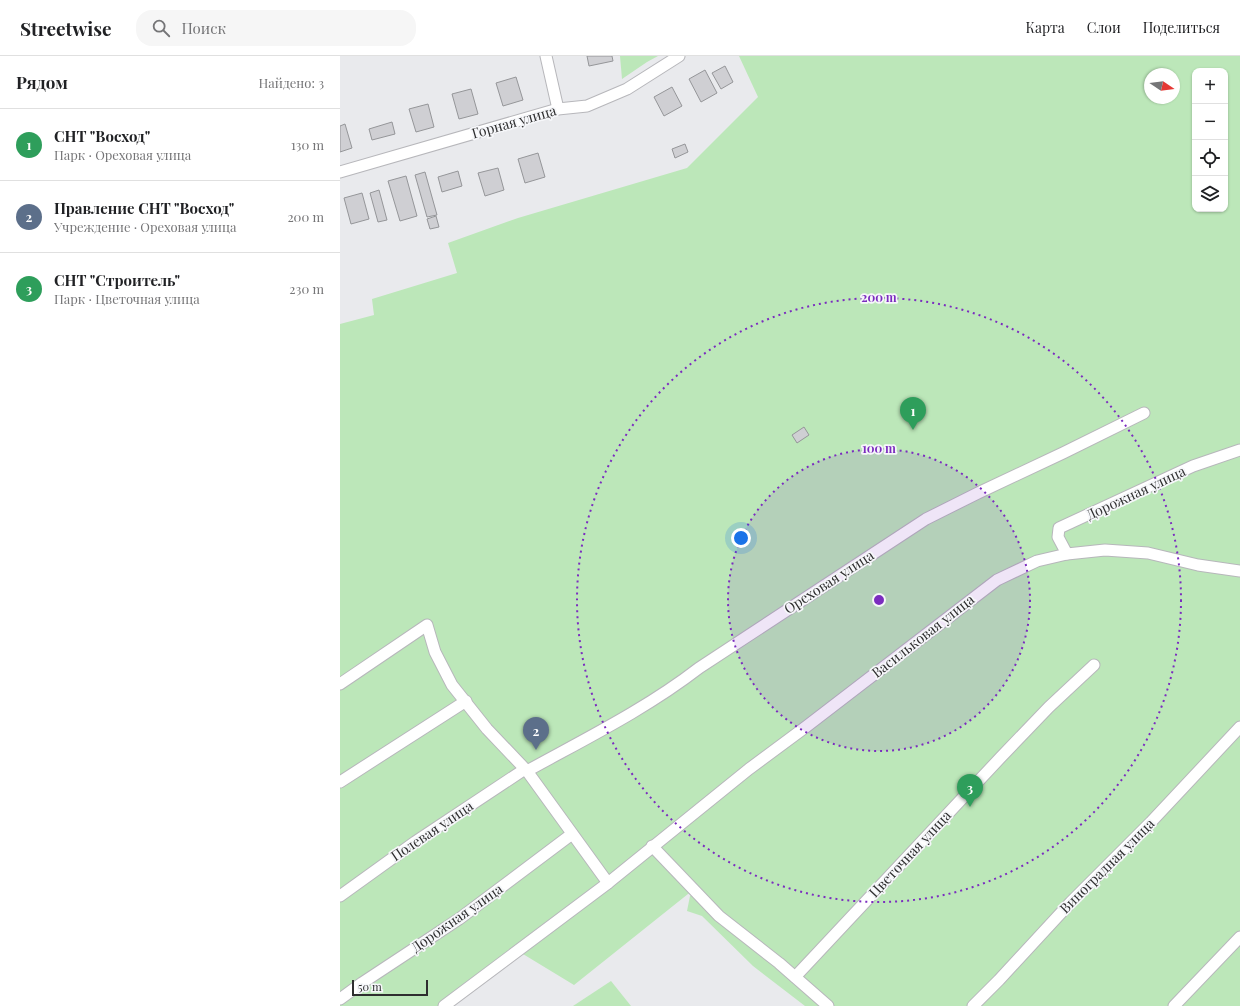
<!DOCTYPE html>
<html lang="ru">
<head>
<meta charset="utf-8">
<style>
	body { margin:0; font-family:"Playfair Display",serif; background:#f6f6f6; color:#202124 }
	.controls { position:absolute; right:12px; top:12px; display:grid; overflow:hidden; border-radius:8px; box-shadow:0 1px 3px #0004 }
	.controls button { width:36px; height:36px; display:grid; place-items:center; padding:0; border:0; border-bottom:1px solid #e0e0e0; background:#fff; color:#202124; font:20px sans-serif }
	.compass { position:absolute; left:804px; top:12px; width:36px; height:36px; border-radius:50%; background:#fff; box-shadow:0 1px 3px #0004; rotate:103deg }
	.scale { position:absolute; left:12px; bottom:10px; width:76px; box-sizing:border-box; padding-left:4px; border:2px solid #2e2e2f; border-top:0; font-size:11px; line-height:14px; white-space:nowrap; color:#2e2e2f; -webkit-text-stroke:3px #f6f7fa; paint-order:stroke }
	.you { position:absolute; left:401px; top:482px; width:14px; height:14px; margin:-10px; border:3px solid #fff; border-radius:50%; background:#1a73e8; box-shadow:0 0 0 6px #1a73e833 }
	.badge { display:grid; place-items:center; width:26px; height:26px; border-radius:50%; background:#20741f; color:#fff; font-size:13px; font-weight:700 }
	.pin { position:absolute; translate:-50% -33px; filter:drop-shadow(0 1px 2px #0008) }
	.pin::after { content:''; position:absolute; top:21px; width:14px; height:12px; background:inherit; clip-path:polygon(0 0,100% 0,50% 100%) }
	.list { margin:0; padding:0; list-style:none }
	h2 { display:flex; justify-content:space-between; align-items:center; height:52px; margin:0; padding:0 16px; font-size:17px }
	h2 small { font-size:13px; font-weight:400; color:#757577 }
	.list li { display:grid; grid-template-columns:26px 1fr auto; gap:12px; align-items:center; box-sizing:border-box; height:72px; padding:0 16px; border-top:1px solid #e0e0e0 }
	.list b { display:block; font-size:15px; white-space:nowrap }
	.list p { margin:0; font-size:13px; white-space:nowrap; color:#757577 }
	.list em { font-size:13px; font-style:normal; color:#757577 }
	.icon { flex:none; width:22px; height:22px; fill:none; stroke:currentColor; stroke-width:2; stroke-linecap:round; stroke-linejoin:round }
	.map { position:relative; flex:none; width:900px; height:950px; overflow:hidden }
	header { display:flex; align-items:center; gap:24px; box-sizing:border-box; height:56px; padding:0 20px; background:#fff; border-bottom:1px solid #e0e0e0 }
	header strong { font-size:19px }
	nav { display:flex; gap:22px; margin-inline-start:auto; font-size:14px }
	.search { width:280px; height:36px; background:#f6f6f6; display:flex; align-items:center; gap:10px; box-sizing:border-box; padding:0 14px; border-radius:16px; color:#757577; font-size:15px }
	main { display:flex }
	aside { flex:1; background:#fff }
	.map>svg:first-child { display:block }
	.green { fill:#bce7b9; fill-rule:evenodd }
	.building { fill:#cfcfd3; stroke:#959699 }
	.lines { fill:none; stroke-linecap:round; stroke-linejoin:round }
	.street-casing { stroke:#b7b7bb; stroke-width:13 }
	.street { stroke:#fff; stroke-width:11 }
	.ring { fill:none; stroke:#7b2cbf; stroke-width:2; stroke-dasharray:2 4 }
	.labels { text-anchor:middle; stroke-width:3.5; stroke-linejoin:round; paint-order:stroke }
	.street-label { font-size:14px; fill:#2e2e2f; stroke:#f6f7fa }
	.centre { fill:#7b2cbf; stroke:#f6f7fa; stroke-width:2 }
	.ring-label { font-size:12px; text-anchor:middle; font-weight:bold; fill:#7b2cbf; stroke:#f6f7fa; stroke-width:3.5; stroke-linejoin:round; paint-order:stroke }
</style>
</head>
<body>
<header>
<strong>Streetwise</strong>
<div class="search"><svg class="icon" aria-label="search" viewBox="0 0 24 24"><circle cx="10" cy="10" r="6"/><path d="M15 15l6 6"/></svg>Поиск</div>
<nav><a>Карта</a><a>Слои</a><a>Поделиться</a></nav>
</header>
<main>
<aside>
<h2>Рядом<small>Найдено: 3</small></h2>
<ul class="list">
<li><span class="badge" style="background:#2e9e5b">1</span><div><b>СНТ &quot;Восход&quot;</b><p>Парк · Ореховая улица</p></div><em>130 m</em></li>
<li><span class="badge" style="background:#5c6f8a">2</span><div><b>Правление СНТ &quot;Восход&quot;</b><p>Учреждение · Ореховая улица</p></div><em>200 m</em></li>
<li><span class="badge" style="background:#2e9e5b">3</span><div><b>СНТ &quot;Строитель&quot;</b><p>Парк · Цветочная улица</p></div><em>230 m</em></li>
</ul>
</aside>
<div class="map">
<svg width="900" height="950" viewBox="0 0 900 950">
	<rect width="100%" height="100%" fill="#e9eaed"/>
	<!-- green -->
	<g class="green">
		<polygon points="280,0 318,0 307,6 282,23"/>
		<path d="M399,0H900V950H488L353,834L234,929L178,895L104,950H0V268L34,259L32,243L117,217L108,187L178,162L347,112L418,41ZM855,15H885V153H855ZM810,18H834V42H810Z"/>
		<polygon points="353,838 485,950 465,950 413,910 362,860 347,855 350,840"/>
		<polygon points="271,925 291,950 233,950"/>
	</g>
	<!-- building -->
	<g class="building">
		<polygon points="247,0 272,0 273,5 249,10"/>
		<polygon points="385,10 393,26 381,33 372,17"/>
		<polygon points="365,14 377,37 361,46 349,23"/>
		<polygon points="176,21 183,44 163,50 156,27"/>
		<polygon points="332,31 342,50 324,60 314,41"/>
		<polygon points="131,33 138,58 119,63 112,38"/>
		<polygon points="88,48 94,71 76,76 69,53"/>
		<polygon points="52,66 55,78 32,84 29,73"/>
		<polygon points="5,68 12,92 0,96 0,70"/>
		<polygon points="345,88 348,96 335,102 332,93"/>
		<polygon points="198,97 205,121 185,127 178,103"/>
		<polygon points="158,112 164,134 145,140 138,117"/>
		<polygon points="118,115 122,130 102,136 98,121"/>
		<polygon points="85,116 97,159 87,161 75,119"/>
		<polygon points="66,120 77,160 60,165 48,125"/>
		<polygon points="39,134 47,164 38,166 30,137"/>
		<polygon points="22,137 29,163 11,168 4,142"/>
		<polygon points="96,160 99,171 90,173 87,163"/>
		<polygon points="464,371 469,379 457,387 452,379"/>
	</g>
	<g class="lines">
		<defs>
			<g id="street">
				<polyline points="206,0 218,53"/>
				<polyline points="0,116 218,53 247,50 287,33 339,0"/>
				<polyline points="727,498 718,481 719,472 853,410 900,394"/>
				<polyline points="0,628 87,569 95,596 112,629 147,673 187,715 268,827"/>
				<path d="M187,715C245,683 306,653 359,612L586,463L638,437L723,397L804,357"/>
				<polyline points="0,726 126,645"/>
				<polyline points="312,790 379,860 439,907 488,950"/>
				<polyline points="0,840 75,786 185,713"/>
				<polyline points="455,921 661,701 709,651 754,609"/>
				<polyline points="0,943 22,927 119,863 232,778"/>
				<polyline points="104,950 268,827 409,713 467,670 657,524 697,505 727,498 765,494 808,497 858,509 900,515"/>
				<polyline points="633,950 659,924 731,846 811,766 900,671"/>
				<polyline points="834,950 900,881"/>
			</g>
		</defs>
		<!-- street casing -->
		<use href="#street" class="street-casing"/>
		<!-- street -->
		<use href="#street" class="street"/>
	</g>
	<!-- distance rings -->
	<circle cx="539" cy="544" r="151" fill="#7b2cbf" fill-opacity=".12"/>
	<g class="ring">
		<circle cx="539" cy="544" r="151"/>
		<circle cx="539" cy="544" r="302"/>
	</g>
	<g class="labels">
		<!-- street labels -->
		<g class="street-label">
			<text transform="translate(174 66) rotate(-16)" y="5">Горная улица</text>
			<text transform="translate(796 437) rotate(-25)" y="5">Дорожная улица</text>
			<text transform="translate(489 526) rotate(-33)" y="5">Ореховая улица</text>
			<text transform="translate(583 580) rotate(-38)" y="5">Васильковая улица</text>
			<text transform="translate(92 775) rotate(-34)" y="5">Полевая улица</text>
			<text transform="translate(570 798) rotate(-47)" y="5">Цветочная улица</text>
			<text transform="translate(767 810) rotate(-45)" y="5">Виноградная улица</text>
			<text transform="translate(117 862) rotate(-35)" y="5">Дорожная улица</text>
		</g>
	</g>
	<circle cx="539" cy="544" r="6" class="centre"/>
	<g class="ring-label">
		<text x="539" y="246">200 m</text>
		<text x="539" y="397">100 m</text>
	</g>
</svg>
<div class="controls">
<button>+</button>
<button>−</button>
<button><svg class="icon" aria-label="locate" viewBox="0 0 24 24"><circle cx="12" cy="12" r="6"/><path d="M12 2v4M12 18v4M2 12h4M18 12h4"/></svg></button>
<button><svg class="icon" aria-label="layers" viewBox="0 0 24 24"><path d="M12 4l9 5-9 5-9-5zM3 14l9 5 9-5"/></svg></button>
</div>
<svg class="compass" viewBox="-18 -18 36 36"><path d="M0-13l5 13h-10z" fill="#e53935"/><path d="M0 13l5-13h-10z" fill="#757577"/></svg>
<div class="scale">50 m</div>
<div class="you"></div>
<div class="pin badge" style="left:573px;top:374px;background:#2e9e5b">1</div>
<div class="pin badge" style="left:196px;top:694px;background:#5c6f8a">2</div>
<div class="pin badge" style="left:630px;top:751px;background:#2e9e5b">3</div>
</div>
</main>
</body>
</html>
